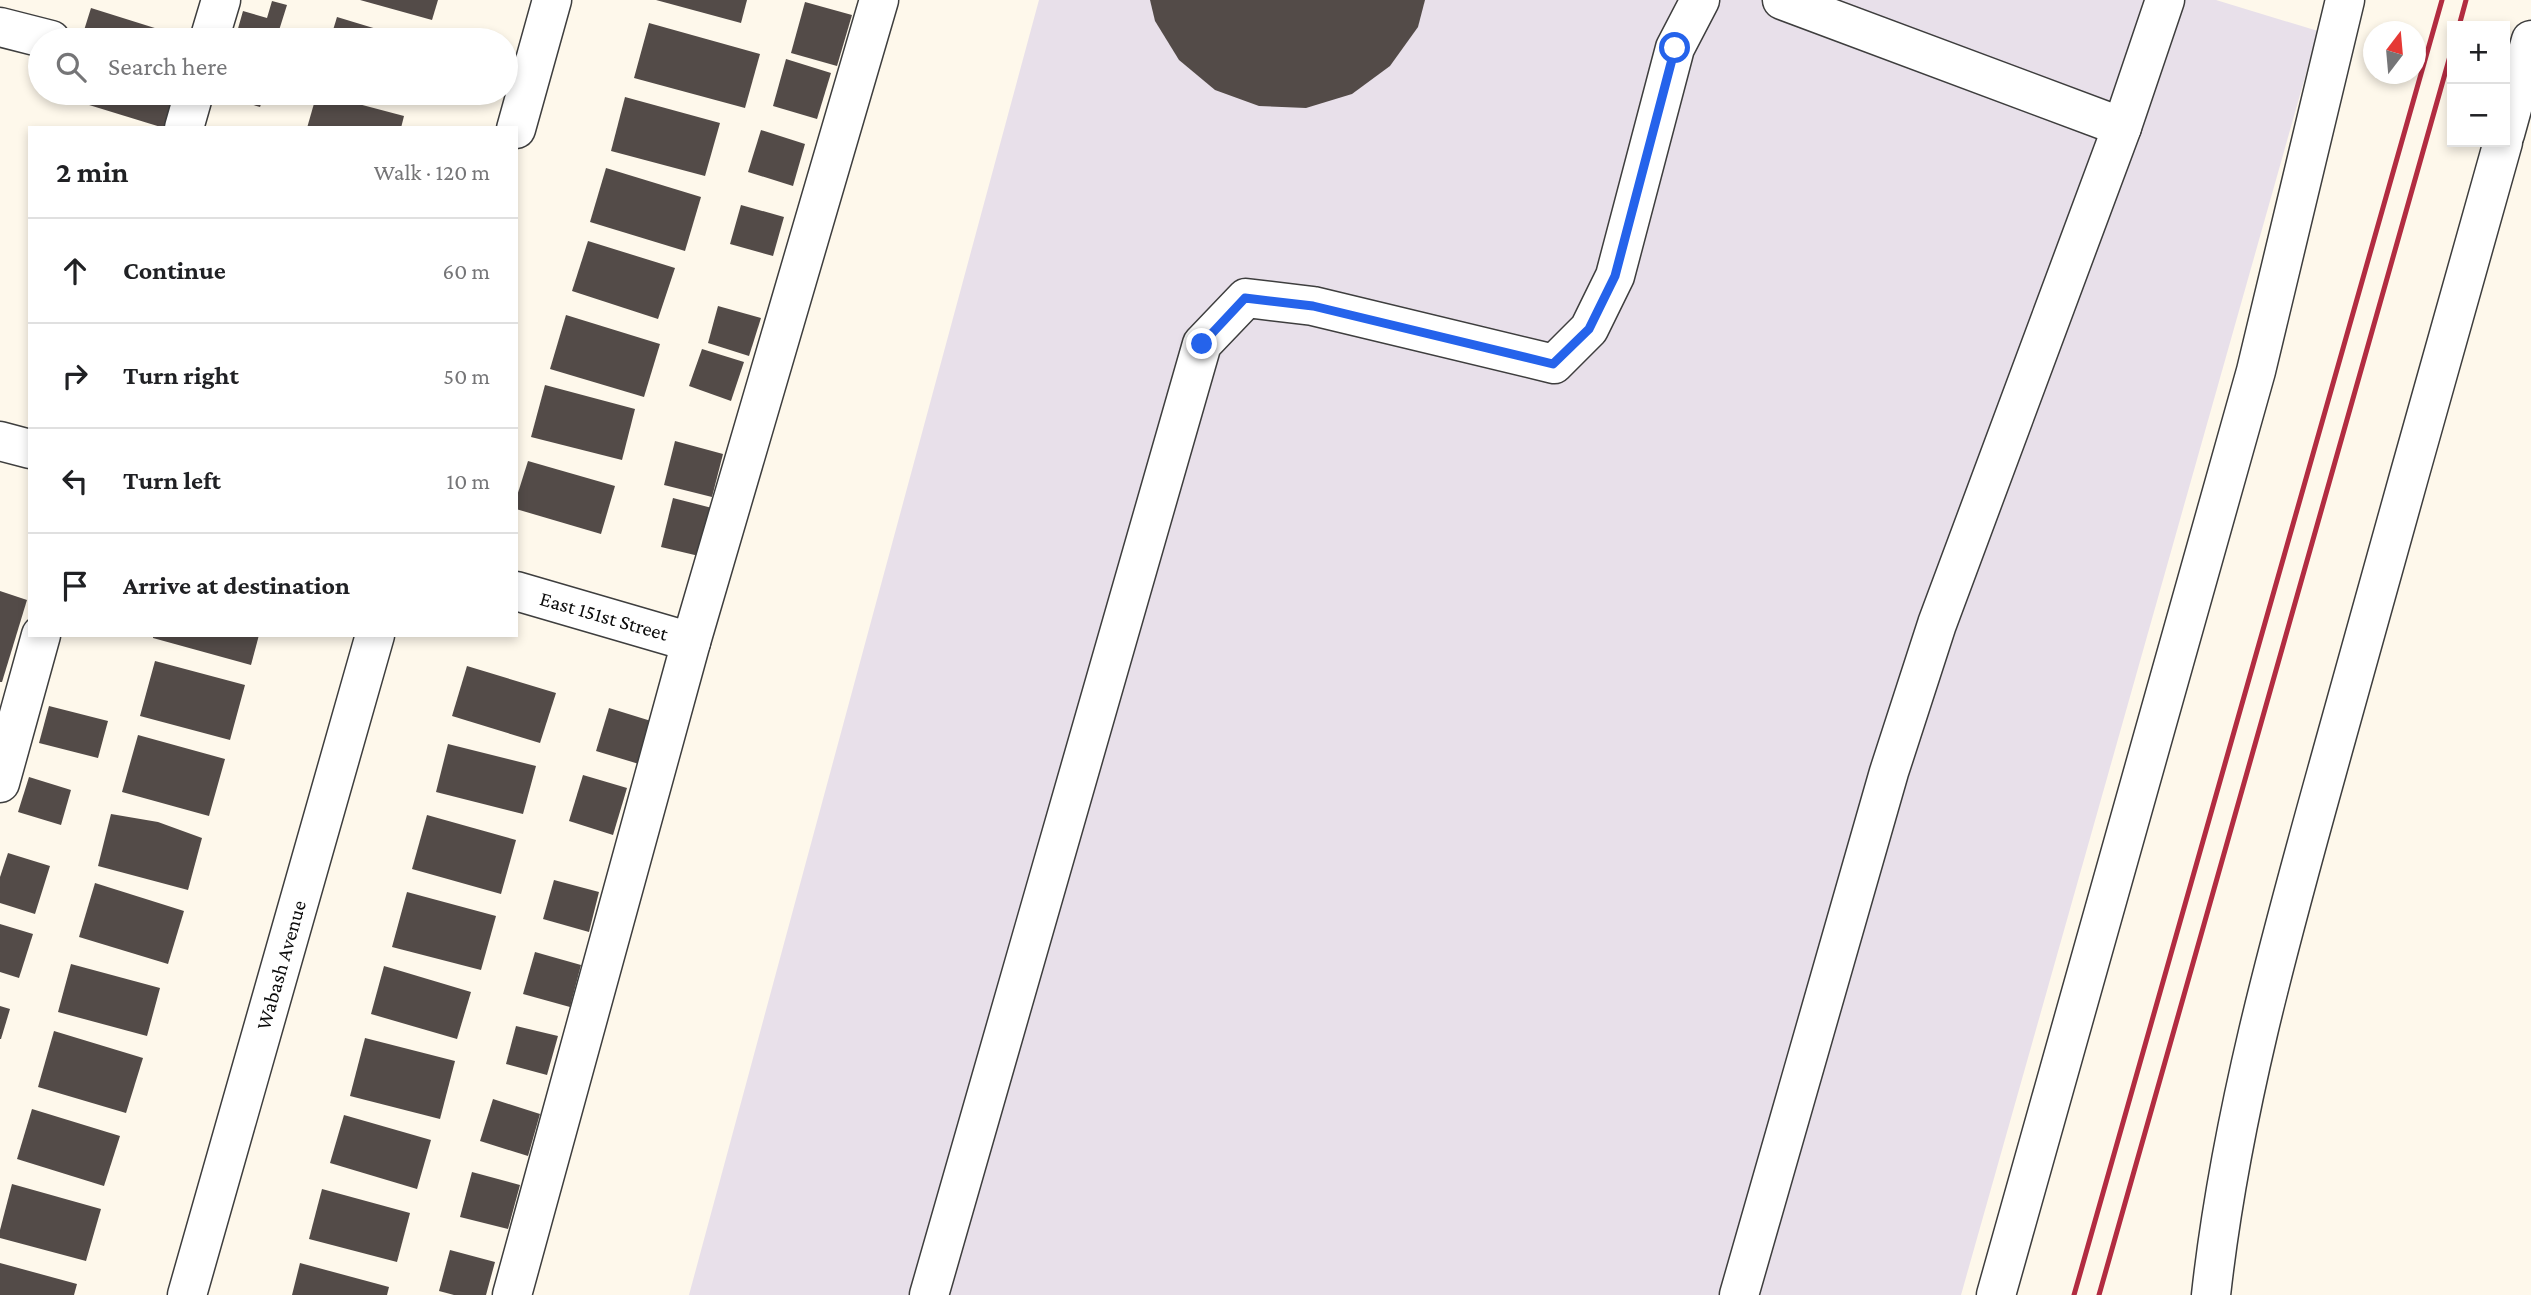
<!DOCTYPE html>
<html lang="en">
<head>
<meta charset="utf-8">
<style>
	body { margin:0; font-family:"Crimson Pro",serif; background:#f2f2f2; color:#202124 }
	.controls { position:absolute; right:21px; top:21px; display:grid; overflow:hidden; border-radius:0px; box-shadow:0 4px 10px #0003 }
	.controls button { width:63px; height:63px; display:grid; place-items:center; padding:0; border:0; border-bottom:2px solid #e0e0e0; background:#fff; color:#202124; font:35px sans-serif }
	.compass { position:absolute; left:2363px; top:21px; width:63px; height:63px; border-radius:50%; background:#fff; box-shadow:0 4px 10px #0003; rotate:16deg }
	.stop { position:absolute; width:21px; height:21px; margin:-16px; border:5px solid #2563eb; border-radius:50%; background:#fff }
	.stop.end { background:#2563eb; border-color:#fff; box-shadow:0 2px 7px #0008 }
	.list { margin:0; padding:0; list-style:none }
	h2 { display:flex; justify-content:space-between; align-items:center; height:91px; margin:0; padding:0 28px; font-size:30px }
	h2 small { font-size:23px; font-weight:400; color:#757577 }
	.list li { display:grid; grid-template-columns:46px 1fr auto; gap:21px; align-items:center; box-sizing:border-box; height:105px; padding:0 28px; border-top:2px solid #e0e0e0 }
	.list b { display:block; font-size:26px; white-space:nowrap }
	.list em { font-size:23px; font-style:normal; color:#757577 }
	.icon { flex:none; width:38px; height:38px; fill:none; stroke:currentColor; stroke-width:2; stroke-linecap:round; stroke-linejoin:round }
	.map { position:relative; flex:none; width:2531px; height:1295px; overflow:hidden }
	.search { position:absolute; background:#fff; box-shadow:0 4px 10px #0003; left:28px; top:28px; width:490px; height:77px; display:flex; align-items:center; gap:18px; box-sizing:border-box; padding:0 24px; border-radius:38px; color:#757577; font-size:26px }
	.panel { position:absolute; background:#fff; box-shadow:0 4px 10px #0003; left:28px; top:126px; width:490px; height:511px; border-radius:0px }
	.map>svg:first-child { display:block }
	.industrial { fill:#e8e0ea }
	.building { fill:#534b48 }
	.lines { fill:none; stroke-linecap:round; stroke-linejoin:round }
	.minor-casing { stroke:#3e3e3e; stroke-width:41 }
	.minor { stroke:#fff; stroke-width:38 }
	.rail { stroke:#b22c41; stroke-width:5 }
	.route { stroke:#2563eb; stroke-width:9 }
	.labels { text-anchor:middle; stroke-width:7; stroke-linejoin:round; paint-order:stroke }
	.street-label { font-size:21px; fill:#0b0b0b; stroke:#fff }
</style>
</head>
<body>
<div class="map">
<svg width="2531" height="1295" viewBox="0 0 2531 1295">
	<rect width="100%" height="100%" fill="#fef8eb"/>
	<!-- industrial -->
	<polygon class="industrial" points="1039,0 2216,0 2318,31 1961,1295 689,1295"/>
	<!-- building -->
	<g class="building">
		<polygon points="360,0 438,0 432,20"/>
		<polygon points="656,0 747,0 741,23"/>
		<polygon points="1150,0 1425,0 1418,27 1390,66 1352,94 1306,108 1259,106 1215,90 1179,60 1155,21"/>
		<polygon points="272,1 287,5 276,40 265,40 237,32 243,11 267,18"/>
		<polygon points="805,2 852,15 837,66 791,53"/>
		<polygon points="91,8 193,40 81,40"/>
		<polygon points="337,17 413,40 330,40"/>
		<polygon points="649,23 760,54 745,108 634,78"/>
		<polygon points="786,59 831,73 817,119 773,106"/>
		<polygon points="65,93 174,93 164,128 63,97"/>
		<polygon points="212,93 265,93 260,107"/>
		<polygon points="317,93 404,116 401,128 307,128"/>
		<polygon points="625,97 720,123 705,176 611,151"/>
		<polygon points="761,130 805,144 793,186 748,172"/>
		<polygon points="606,168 701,197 685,251 590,222"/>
		<polygon points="741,205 784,217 773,256 730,244"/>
		<polygon points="588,241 675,268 658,319 572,291"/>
		<polygon points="718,306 761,318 749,356 708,343"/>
		<polygon points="566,315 660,344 644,397 550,369"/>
		<polygon points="702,349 744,362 731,401 689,386"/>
		<polygon points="545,385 635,409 622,460 531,437"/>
		<polygon points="675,441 723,454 712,497 664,485"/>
		<polygon points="528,461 615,486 601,534 516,509 516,499"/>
		<polygon points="673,498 712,508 699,556 661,547"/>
		<polygon points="0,591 27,600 2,682 0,682"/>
		<polygon points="153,635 259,635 251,665 153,638"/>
		<polygon points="155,661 245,685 230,740 140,716"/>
		<polygon points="467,666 556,693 540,743 452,716"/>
		<polygon points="49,706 108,721 98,758 39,743"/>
		<polygon points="609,708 651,721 639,764 596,751"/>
		<polygon points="138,735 225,759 209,816 122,792"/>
		<polygon points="448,744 536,766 523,814 436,792"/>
		<polygon points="583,775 627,788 613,835 569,821"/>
		<polygon points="29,777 71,790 61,825 18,812"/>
		<polygon points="111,814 158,822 202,838 188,890 98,866"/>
		<polygon points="427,815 516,840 501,894 412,869"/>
		<polygon points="8,853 50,866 35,914 0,903 0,877"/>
		<polygon points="554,880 599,892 589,932 543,919"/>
		<polygon points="95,883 184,911 168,964 79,937"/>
		<polygon points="407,892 496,916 481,970 392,947"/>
		<polygon points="0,924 33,934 19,978 0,972"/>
		<polygon points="535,952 581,965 570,1007 523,994"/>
		<polygon points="71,964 160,988 147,1036 58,1012"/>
		<polygon points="384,966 471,992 457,1039 371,1014"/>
		<polygon points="0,1006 10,1009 1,1039 0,1039"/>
		<polygon points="516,1026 558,1036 547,1075 506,1064"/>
		<polygon points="54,1031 143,1058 126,1113 38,1087"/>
		<polygon points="365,1038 455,1061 440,1119 350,1096"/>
		<polygon points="493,1099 540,1114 528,1156 480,1141"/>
		<polygon points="32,1109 120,1136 104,1186 17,1159"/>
		<polygon points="344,1115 431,1140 417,1189 330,1163"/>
		<polygon points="472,1172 520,1185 508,1229 460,1217"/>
		<polygon points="12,1184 101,1209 86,1261 0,1238 0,1230"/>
		<polygon points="322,1189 410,1213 397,1262 309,1239"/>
		<polygon points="450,1250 495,1262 486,1295 454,1295 439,1291"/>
		<polygon points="0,1263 77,1284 74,1295 0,1295"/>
		<polygon points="300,1263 389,1287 387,1295 292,1295"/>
	</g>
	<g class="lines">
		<defs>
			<g id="minor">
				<polyline points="1782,0 2122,127"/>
				<polyline points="0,27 51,40"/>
				<polyline points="209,40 221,0"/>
				<polyline points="184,128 194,93"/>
				<polyline points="516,129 552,0"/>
				<polyline points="2505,134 2531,40"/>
				<polyline points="0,441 30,449"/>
				<polyline points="516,591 691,642"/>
				<polyline points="0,783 41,635"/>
				<polyline points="187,1295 375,635"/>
				<polyline points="512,1295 691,642 879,0"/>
				<polyline points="929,1295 1202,344 1246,298 1313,306 1554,364 1589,329 1615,276 1675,48 1700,0"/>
				<polyline points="1739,1295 1889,772 1937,624 2122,127 2165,0"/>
				<polyline points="1996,1295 2256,371 2345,0"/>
				<path d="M2211,1295C2232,1105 2286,919 2337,735C2392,537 2447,340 2503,142"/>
			</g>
		</defs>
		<!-- minor casing -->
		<use href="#minor" class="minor-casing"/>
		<!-- minor -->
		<use href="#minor" class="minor"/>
		<!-- rail -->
		<g class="rail">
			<polyline points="2459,26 2466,0"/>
			<polyline points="2074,1295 2442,0"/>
			<polyline points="2099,1295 2452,49"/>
		</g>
	</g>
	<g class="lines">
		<!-- route -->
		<polyline class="route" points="1202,344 1245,298 1313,306 1553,364 1589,329 1615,276 1675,48"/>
	</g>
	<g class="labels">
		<!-- street labels -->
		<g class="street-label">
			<text transform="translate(604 616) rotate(16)" y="7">East 151st Street</text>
			<text transform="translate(281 965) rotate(-74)" y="7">Wabash Avenue</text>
		</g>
	</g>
</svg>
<div class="controls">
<button>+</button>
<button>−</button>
</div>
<svg class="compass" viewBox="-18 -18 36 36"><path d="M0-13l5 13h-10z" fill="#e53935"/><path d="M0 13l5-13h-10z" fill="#757577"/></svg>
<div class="stop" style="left:1675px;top:48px"></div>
<div class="stop end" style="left:1202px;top:344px"></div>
<div class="search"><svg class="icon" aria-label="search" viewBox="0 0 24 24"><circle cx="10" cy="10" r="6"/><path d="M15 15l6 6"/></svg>Search here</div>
<section class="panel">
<h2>2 min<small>Walk · 120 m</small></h2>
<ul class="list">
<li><svg class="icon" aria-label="ahead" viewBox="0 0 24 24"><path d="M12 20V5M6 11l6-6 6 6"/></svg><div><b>Continue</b></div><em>60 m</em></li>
<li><svg class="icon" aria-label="right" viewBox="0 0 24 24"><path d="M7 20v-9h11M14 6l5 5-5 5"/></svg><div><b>Turn right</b></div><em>50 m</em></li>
<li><svg class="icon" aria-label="left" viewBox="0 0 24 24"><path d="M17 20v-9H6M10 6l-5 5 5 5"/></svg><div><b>Turn left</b></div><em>10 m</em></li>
<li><svg class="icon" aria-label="arrive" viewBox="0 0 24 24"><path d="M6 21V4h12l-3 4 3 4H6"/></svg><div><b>Arrive at destination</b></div></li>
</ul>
</section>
</div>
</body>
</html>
